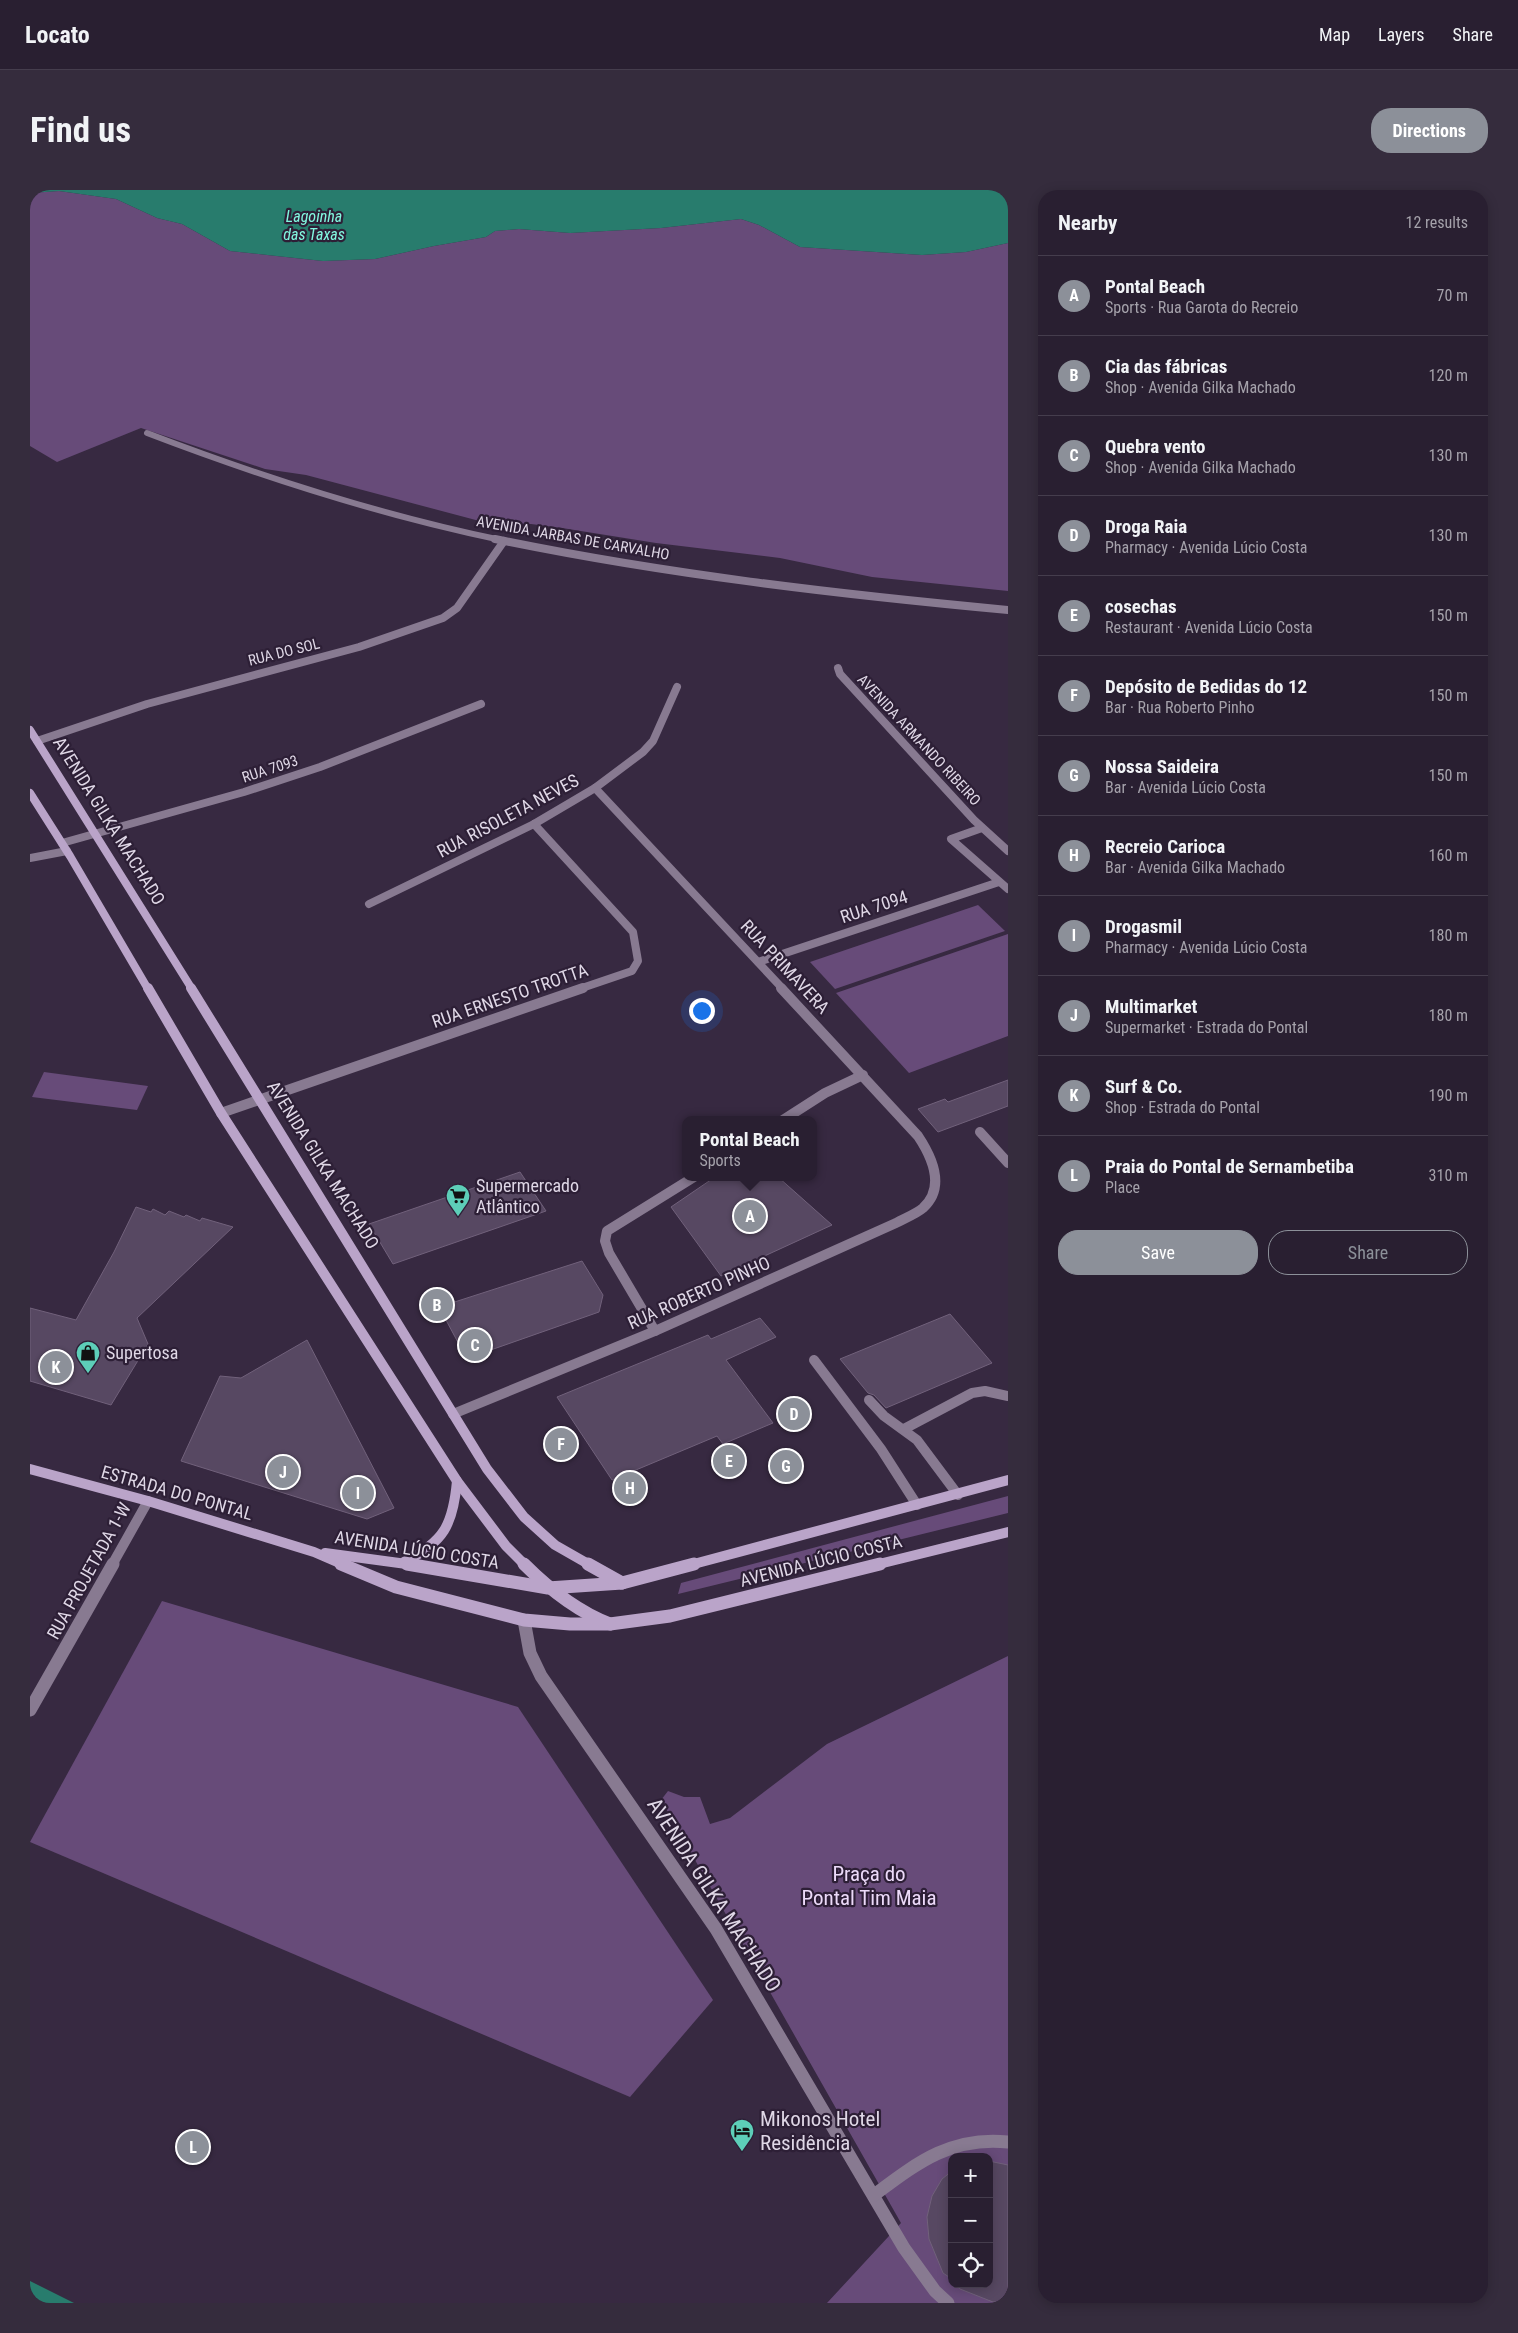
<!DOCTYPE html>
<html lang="en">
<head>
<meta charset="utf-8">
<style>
	body { margin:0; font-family:"Roboto Condensed",sans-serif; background:#352c3d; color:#f1f3f6 }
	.controls { position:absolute; right:15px; bottom:15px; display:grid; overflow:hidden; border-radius:10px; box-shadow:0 2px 12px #0003 }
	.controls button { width:45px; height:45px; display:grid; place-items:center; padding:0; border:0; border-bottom:1px solid #453d4d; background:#291f31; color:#f1f3f6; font:25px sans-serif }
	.you { position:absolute; left:671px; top:820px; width:18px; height:18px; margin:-12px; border:4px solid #fff; border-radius:50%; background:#1a73e8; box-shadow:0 0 0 8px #1a73e833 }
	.badge { display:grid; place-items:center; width:32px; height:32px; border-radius:50%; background:#8c9099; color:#fff; font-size:16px; font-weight:700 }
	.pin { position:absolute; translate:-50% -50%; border:2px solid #fff; box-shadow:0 1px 5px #0006 }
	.popup { position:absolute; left:652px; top:926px; width:135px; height:65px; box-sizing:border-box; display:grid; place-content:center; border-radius:10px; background:#291f31; filter:drop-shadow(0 1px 4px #0005); font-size:16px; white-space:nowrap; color:#a5a2ab }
	.popup b { font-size:19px; color:#f1f3f6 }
	.popup::after { content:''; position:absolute; left:50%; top:100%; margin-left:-10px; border:10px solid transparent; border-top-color:#291f31 }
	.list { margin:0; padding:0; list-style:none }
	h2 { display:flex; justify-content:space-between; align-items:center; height:65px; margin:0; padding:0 20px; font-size:21px }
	h2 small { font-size:16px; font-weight:400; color:#a5a2ab }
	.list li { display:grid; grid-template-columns:32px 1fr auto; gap:15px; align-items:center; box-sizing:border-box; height:80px; padding:0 20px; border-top:1px solid #453d4d }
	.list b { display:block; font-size:19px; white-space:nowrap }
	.list p { margin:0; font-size:16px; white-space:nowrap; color:#a5a2ab }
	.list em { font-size:16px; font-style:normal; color:#a5a2ab }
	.actions { display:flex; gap:10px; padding:15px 20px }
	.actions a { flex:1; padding:11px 0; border:1px solid #8c9099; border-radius:20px; text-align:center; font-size:18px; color:#8c9099 }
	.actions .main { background:#8c9099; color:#fff }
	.icon { flex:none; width:28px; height:28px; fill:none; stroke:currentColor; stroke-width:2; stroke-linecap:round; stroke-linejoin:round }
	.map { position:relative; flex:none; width:978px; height:2113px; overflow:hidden; border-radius:20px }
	header { display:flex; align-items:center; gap:30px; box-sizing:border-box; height:70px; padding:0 25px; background:#291f31; border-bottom:1px solid #453d4d }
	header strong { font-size:24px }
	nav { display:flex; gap:28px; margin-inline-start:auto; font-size:18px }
	.intro { display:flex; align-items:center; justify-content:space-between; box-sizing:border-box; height:120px; padding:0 30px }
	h1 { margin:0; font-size:35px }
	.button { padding:12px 22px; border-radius:20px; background:#8c9099; color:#fff; font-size:18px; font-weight:700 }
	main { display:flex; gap:30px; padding:0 30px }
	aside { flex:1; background:#291f31; border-radius:20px; box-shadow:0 2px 12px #0003 }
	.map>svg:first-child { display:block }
	.green { fill:#674b79; fill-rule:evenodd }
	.water { fill:#287c6d }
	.building { fill:#574862; stroke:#71617b }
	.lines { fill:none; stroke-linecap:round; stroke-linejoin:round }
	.lane-far1 { stroke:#887a91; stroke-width:10 }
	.lane { stroke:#887a91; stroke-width:13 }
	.street-far3 { stroke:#887a91; stroke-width:6 }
	.street-far2 { stroke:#887a91; stroke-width:8 }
	.street-far1 { stroke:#887a91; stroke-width:10 }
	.street { stroke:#887a91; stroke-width:13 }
	.secondary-far2 { stroke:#baa4c9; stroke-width:8 }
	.secondary-far1 { stroke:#baa4c9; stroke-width:10 }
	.secondary { stroke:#baa4c9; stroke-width:13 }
	.labels { text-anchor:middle; stroke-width:4.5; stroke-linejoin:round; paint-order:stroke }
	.far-street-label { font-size:15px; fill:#dfd7e6; stroke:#2d1f36 }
	.far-water-label { font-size:16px; font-style:italic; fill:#82f8e0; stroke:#2d1f36 }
	.street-label { font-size:18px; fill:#dfd7e6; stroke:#2d1f36 }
	.poi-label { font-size:18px; fill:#dfd7e6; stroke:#2d1f36; text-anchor:start }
	.near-park-label { font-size:21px; fill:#ecdaf9; stroke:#2d1f36 }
	.near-street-label { font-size:21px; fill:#dfd7e6; stroke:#2d1f36 }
	.near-poi-label { font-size:21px; fill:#dfd7e6; stroke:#2d1f36; text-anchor:start }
</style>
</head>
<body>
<header>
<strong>Locato</strong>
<nav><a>Map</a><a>Layers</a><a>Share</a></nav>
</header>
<div class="intro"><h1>Find us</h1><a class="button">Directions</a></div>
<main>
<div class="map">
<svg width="978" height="2113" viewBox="0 0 978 2113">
	<rect width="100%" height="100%" fill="#372941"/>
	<!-- green -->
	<g class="green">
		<polygon points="29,1 86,9 127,28 152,34 200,61 293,71 345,69 404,56 456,47 465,41 489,39 540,43 631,38 711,29 729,35 770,57 892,65 936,62 978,53 978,401 842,387 750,368 626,353 532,338 501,334 457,333 276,285 235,279 111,238 27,272 0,256 0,3"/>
		<polygon points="948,715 975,741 805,799 780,772"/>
		<polygon points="978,744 978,846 879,883 806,803"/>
		<polygon points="14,882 118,896 107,920 2,907"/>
		<polygon points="978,1306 978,1323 648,1404 651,1393"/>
		<polygon points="132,1411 488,1517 683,1810 600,1907 0,1652"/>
		<path d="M978,1466V2113H797L871,2033L631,1610L638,1601L654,1607H670L680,1634L700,1628L797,1554ZM922,1967H959V2094H922Z"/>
	</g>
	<!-- water -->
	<g class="water">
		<polygon points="0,0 978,0 978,53 936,62 892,65 770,57 729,35 711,29 631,38 540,43 489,39 465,41 456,47 404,56 345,69 293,71 200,61 152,34 127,28 86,9 29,1 0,3"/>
		<polygon points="0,2091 44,2113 0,2113"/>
	</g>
	<!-- building -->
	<g class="building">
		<polygon points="978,890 978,916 908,942 888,919 915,909 918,912"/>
		<polygon points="490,982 516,1021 363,1074 339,1034"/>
		<polygon points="685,987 748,987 802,1035 691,1086 641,1017"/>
		<polygon points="106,1017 121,1022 123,1019 135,1025 139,1021 154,1027 156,1025 170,1031 172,1028 203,1037 107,1128 118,1154 81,1215 0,1191 0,1118 46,1130 84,1062"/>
		<polygon points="552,1071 573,1105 569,1122 455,1162 431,1158 409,1117"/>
		<polygon points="920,1124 962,1173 856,1218 844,1205 838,1203 810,1169"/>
		<polygon points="730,1128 746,1147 696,1170 743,1233 693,1254 687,1246 582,1290 527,1207 678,1145 681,1149"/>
		<polygon points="277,1150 364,1318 337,1329 151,1271 190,1186 211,1188"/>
		<polygon points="959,1971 978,1975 978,2112 963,2112 930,2099 926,2094 959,2094"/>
		<polygon points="922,1981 922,2089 913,2083 899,2049 897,2027 902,2006 912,1989"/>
	</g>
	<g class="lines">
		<!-- lane-far1 -->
		<g class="lane-far1">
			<polyline points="950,942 978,973"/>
			<polyline points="784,1170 851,1259 887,1315"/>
			<polyline points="839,1210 854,1226 887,1250 928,1305"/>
			<polyline points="874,1239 942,1203 955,1201 978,1206"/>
		</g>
		<!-- lane -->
		<g class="lane">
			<polyline points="494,1430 500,1463 511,1486 686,1739 874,2058 905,2101 918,2113"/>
			<path d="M844,2005C887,1973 921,1946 978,1952"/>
		</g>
		<!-- street-far3 -->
		<path class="street-far3" d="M117,243C232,287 350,325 471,350"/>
		<!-- street-far2 -->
		<g class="street-far2">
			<path d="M465,349C634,384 806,404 978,420"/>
			<polyline points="808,478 810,484 944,630 978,661"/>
			<polyline points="7,551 117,514 329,457 413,428 427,418 474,351"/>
			<polyline points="565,598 753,799"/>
			<polyline points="504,634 603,742 608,771 602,781 549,799"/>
			<polyline points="952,638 921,649 978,699"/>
			<polyline points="32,653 214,602 290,577 451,514"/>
			<polyline points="0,668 37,661"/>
			<polyline points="339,714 504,634 565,598 613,562 623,551 647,497"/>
			<polyline points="728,772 969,692"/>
		</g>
		<!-- street-far1 -->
		<g class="street-far1">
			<polyline points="191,923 553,798"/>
			<polyline points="753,930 795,903 833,885"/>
			<polyline points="625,1141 579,1063 575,1051 577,1041 664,987"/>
			<path d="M423,1224L625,1141L866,1033C875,1028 886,1024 893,1018C916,997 902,967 888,946L751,798"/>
			<polyline points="82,1375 118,1311"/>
		</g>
		<!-- street -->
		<polyline class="street" points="0,1520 83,1374"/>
		<!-- secondary-far2 -->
		<g class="secondary-far2">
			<polyline points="0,540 162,799"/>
			<polyline points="0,603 40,666 118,799"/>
		</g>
		<!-- secondary-far1 -->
		<g class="secondary-far1">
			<polyline points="118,798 191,923 427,1291 476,1356 495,1375"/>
			<polyline points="161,798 457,1279 494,1327 525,1355 560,1375"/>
			<polyline points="0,1279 118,1311 284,1362 314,1375"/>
			<polyline points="295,1363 384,1375"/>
			<path d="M374,1372C414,1352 423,1335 427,1291"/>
			<polyline points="660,1375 978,1290"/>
			<polyline points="845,1375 978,1342"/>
		</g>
		<!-- secondary -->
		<g class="secondary">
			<polyline points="311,1374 366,1397 494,1430 540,1434 580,1434 640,1426 850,1374"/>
			<polyline points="377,1374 518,1398 592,1393 664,1374"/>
			<path d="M494,1374C519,1399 546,1421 580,1434"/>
			<polyline points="558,1374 592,1393"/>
		</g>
	</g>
	<!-- icons -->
	<defs>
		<symbol id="supermarket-pin" viewBox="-11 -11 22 30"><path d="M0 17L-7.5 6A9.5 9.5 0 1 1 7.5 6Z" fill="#5dceb8" stroke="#2d1f36"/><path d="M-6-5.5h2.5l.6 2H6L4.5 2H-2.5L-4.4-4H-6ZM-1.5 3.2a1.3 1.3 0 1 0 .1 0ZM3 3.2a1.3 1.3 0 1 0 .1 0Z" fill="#111"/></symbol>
		<symbol id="shop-pin" viewBox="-11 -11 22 30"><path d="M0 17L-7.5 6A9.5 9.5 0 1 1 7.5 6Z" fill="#5dceb8" stroke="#2d1f36"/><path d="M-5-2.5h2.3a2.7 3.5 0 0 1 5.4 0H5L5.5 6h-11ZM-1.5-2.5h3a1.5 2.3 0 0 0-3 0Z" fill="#111"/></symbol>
		<symbol id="hotel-pin" viewBox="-11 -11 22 30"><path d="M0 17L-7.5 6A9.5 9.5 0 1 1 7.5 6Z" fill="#5dceb8" stroke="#2d1f36"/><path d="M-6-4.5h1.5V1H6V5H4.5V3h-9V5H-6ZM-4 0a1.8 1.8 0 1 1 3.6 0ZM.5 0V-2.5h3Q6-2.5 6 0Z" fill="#111"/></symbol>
	</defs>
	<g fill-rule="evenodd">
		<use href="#supermarket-pin" x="414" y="992" width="28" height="38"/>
		<use href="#shop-pin" x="44" y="1149" width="28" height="38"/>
		<use href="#hotel-pin" x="698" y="1927" width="28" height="38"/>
	</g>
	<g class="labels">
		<!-- far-street labels -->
		<g class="far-street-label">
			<text transform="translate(543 348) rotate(10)" y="5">AVENIDA JARBAS DE CARVALHO</text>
			<text transform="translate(254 462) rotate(-14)" y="5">RUA DO SOL</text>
			<text transform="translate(889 550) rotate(47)" y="5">AVENIDA ARMANDO RIBEIRO</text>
			<text transform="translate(240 579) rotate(-18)" y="5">RUA 7093</text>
		</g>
		<!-- far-water labels -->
		<g class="far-water-label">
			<text x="284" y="32">Lagoinha<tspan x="284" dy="18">das Taxas</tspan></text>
		</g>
		<!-- street labels -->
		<g class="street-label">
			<text transform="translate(478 626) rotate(-28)" y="6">RUA RISOLETA NEVES</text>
			<text transform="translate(79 631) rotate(58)" y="6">AVENIDA GILKA MACHADO</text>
			<text transform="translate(844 717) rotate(-18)" y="6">RUA 7094</text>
			<text transform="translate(755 777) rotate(47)" y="6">RUA PRIMAVERA</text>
			<text transform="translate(480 806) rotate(-19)" y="6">RUA ERNESTO TROTTA</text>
			<text transform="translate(293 975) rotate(58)" y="6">AVENIDA GILKA MACHADO</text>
			<text transform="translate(669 1103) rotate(-24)" y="6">RUA ROBERTO PINHO</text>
			<text transform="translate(147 1303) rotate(16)" y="6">ESTRADA DO PONTAL</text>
			<text transform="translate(387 1360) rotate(9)" y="6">AVENIDA LÚCIO COSTA</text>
			<text transform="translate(791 1371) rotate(-14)" y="6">AVENIDA LÚCIO COSTA</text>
			<text transform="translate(59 1381) rotate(-61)" y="6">RUA PROJETADA 1-W</text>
		</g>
		<!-- poi labels -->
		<g class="poi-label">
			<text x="446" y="1002">Supermercado<tspan x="446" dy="21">Atlântico</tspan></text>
			<text x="76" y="1169">Supertosa</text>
		</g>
		<!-- near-park labels -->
		<g class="near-park-label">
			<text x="839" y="1691">Praça do<tspan x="839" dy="24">Pontal Tim Maia</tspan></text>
		</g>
		<!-- near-street labels -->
		<g class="near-street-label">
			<text transform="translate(684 1705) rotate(57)" y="7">AVENIDA GILKA MACHADO</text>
		</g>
		<!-- near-poi labels -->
		<g class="near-poi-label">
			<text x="730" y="1936">Mikonos Hotel<tspan x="730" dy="24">Residência</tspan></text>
		</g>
	</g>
</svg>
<div class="controls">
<button>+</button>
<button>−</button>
<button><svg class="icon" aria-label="locate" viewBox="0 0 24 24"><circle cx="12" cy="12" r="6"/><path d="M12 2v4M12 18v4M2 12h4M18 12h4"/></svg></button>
</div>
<div class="you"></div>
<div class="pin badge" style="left:720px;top:1026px">A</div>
<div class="popup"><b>Pontal Beach</b>Sports</div>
<div class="pin badge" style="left:407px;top:1115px">B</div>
<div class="pin badge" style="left:445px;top:1155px">C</div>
<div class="pin badge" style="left:764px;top:1224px">D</div>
<div class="pin badge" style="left:699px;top:1271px">E</div>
<div class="pin badge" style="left:531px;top:1254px">F</div>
<div class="pin badge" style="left:756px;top:1276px">G</div>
<div class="pin badge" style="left:600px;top:1298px">H</div>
<div class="pin badge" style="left:328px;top:1303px">I</div>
<div class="pin badge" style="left:253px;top:1282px">J</div>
<div class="pin badge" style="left:26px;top:1177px">K</div>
<div class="pin badge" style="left:163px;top:1957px">L</div>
</div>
<aside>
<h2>Nearby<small>12 results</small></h2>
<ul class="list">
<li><span class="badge">A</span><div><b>Pontal Beach</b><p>Sports · Rua Garota do Recreio</p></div><em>70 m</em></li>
<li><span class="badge">B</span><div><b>Cia das fábricas</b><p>Shop · Avenida Gilka Machado</p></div><em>120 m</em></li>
<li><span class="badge">C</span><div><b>Quebra vento</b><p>Shop · Avenida Gilka Machado</p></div><em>130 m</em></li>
<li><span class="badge">D</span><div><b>Droga Raia</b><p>Pharmacy · Avenida Lúcio Costa</p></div><em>130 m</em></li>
<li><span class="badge">E</span><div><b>cosechas</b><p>Restaurant · Avenida Lúcio Costa</p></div><em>150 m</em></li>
<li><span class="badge">F</span><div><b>Depósito de Bedidas do 12</b><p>Bar · Rua Roberto Pinho</p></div><em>150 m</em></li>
<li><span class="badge">G</span><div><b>Nossa Saideira</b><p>Bar · Avenida Lúcio Costa</p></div><em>150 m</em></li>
<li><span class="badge">H</span><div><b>Recreio Carioca</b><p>Bar · Avenida Gilka Machado</p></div><em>160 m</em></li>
<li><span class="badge">I</span><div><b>Drogasmil</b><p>Pharmacy · Avenida Lúcio Costa</p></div><em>180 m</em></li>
<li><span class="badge">J</span><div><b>Multimarket</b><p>Supermarket · Estrada do Pontal</p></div><em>180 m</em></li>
<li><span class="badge">K</span><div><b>Surf &amp; Co.</b><p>Shop · Estrada do Pontal</p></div><em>190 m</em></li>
<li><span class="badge">L</span><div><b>Praia do Pontal de Sernambetiba</b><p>Place</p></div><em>310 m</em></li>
</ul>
<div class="actions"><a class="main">Save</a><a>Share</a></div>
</aside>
</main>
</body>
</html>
